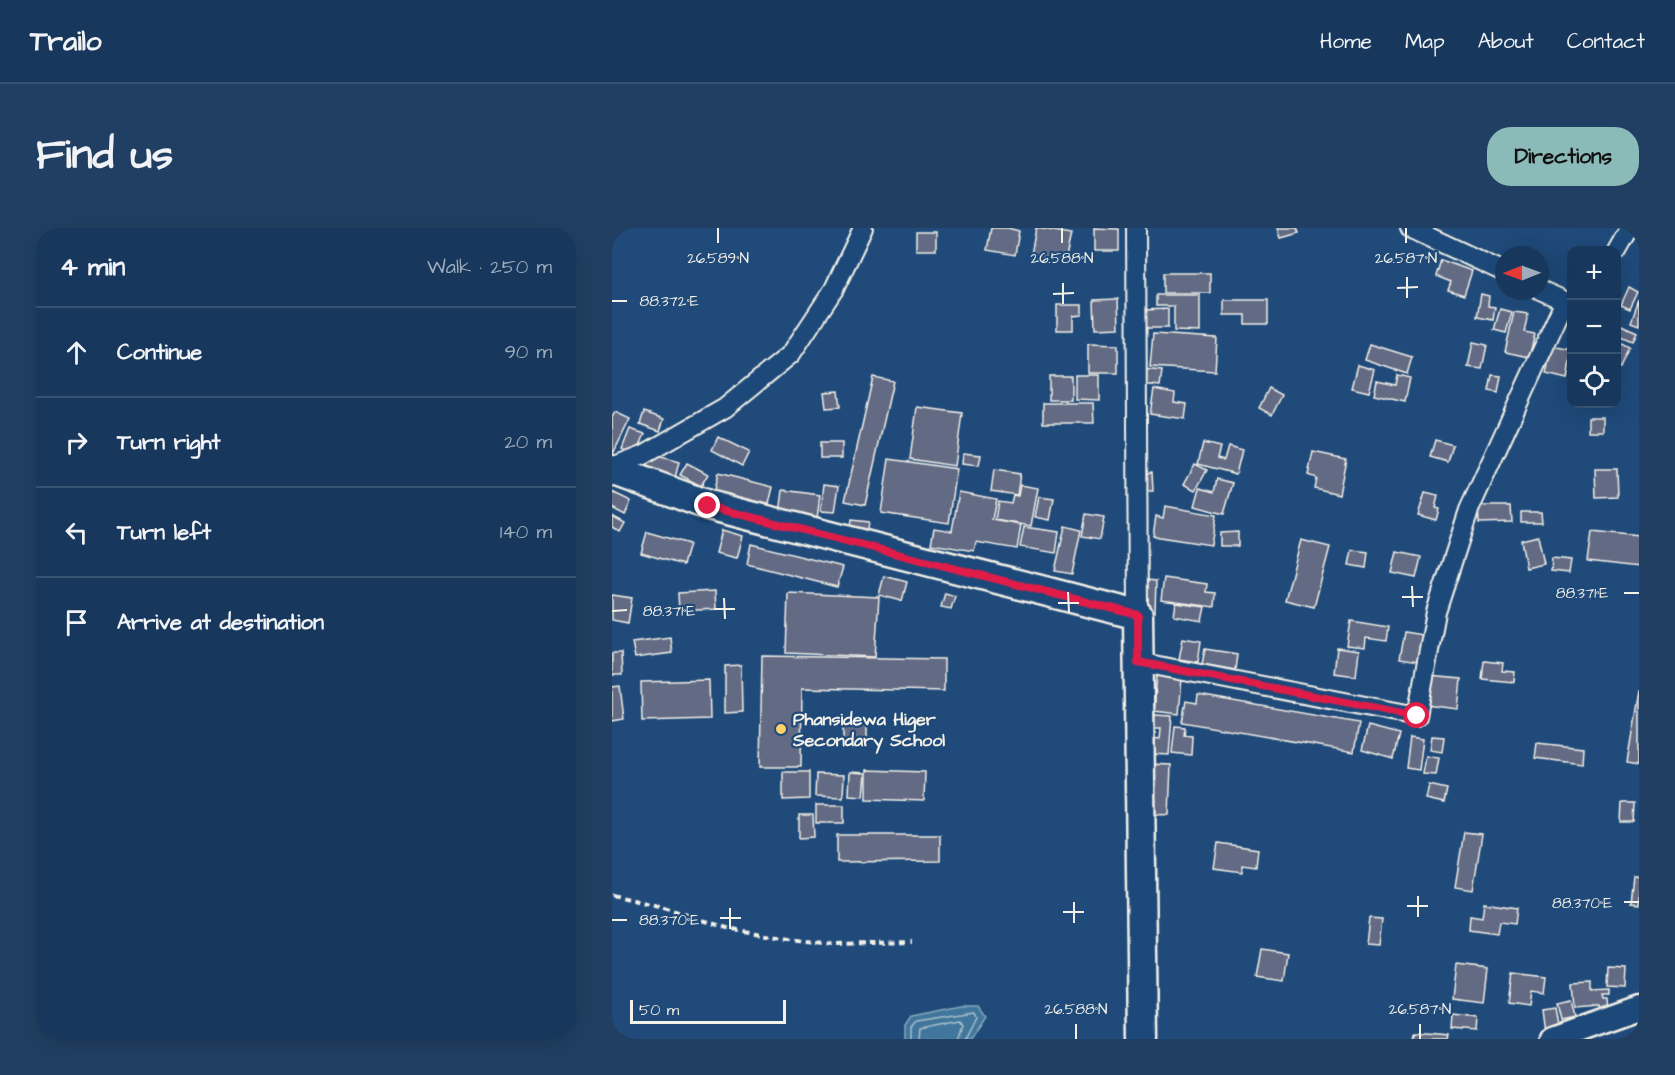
<!DOCTYPE html>
<html lang="en">
<head>
<meta charset="utf-8">
<style>
	body { margin:0; font-family:"Architects Daughter",sans-serif; background:#203f62; color:#f1f3f6 }
	.controls { position:absolute; right:18px; top:18px; display:grid; overflow:hidden; border-radius:12px; box-shadow:0 6px 24px #0002 }
	.controls button { width:54px; height:54px; display:grid; place-items:center; padding:0; border:0; border-bottom:2px solid #365272; background:#17385c; color:#f1f3f6; font:30px sans-serif }
	.compass { position:absolute; left:883px; top:18px; width:54px; height:54px; border-radius:50%; background:#17385c; box-shadow:0 6px 24px #0002; rotate:269deg }
	.scale { position:absolute; left:18px; bottom:15px; width:156px; box-sizing:border-box; padding-left:6px; border:3px solid #f4f1e8; border-top:0; font-size:16px; line-height:21px; white-space:nowrap; color:#f4f1e8; -webkit-text-stroke:4px #1f4a7a; paint-order:stroke }
	.stop { position:absolute; width:18px; height:18px; margin:-14px; border:4px solid #e11d48; border-radius:50%; background:#fff }
	.stop.end { background:#e11d48; border-color:#fff; box-shadow:0 2px 6px #0008 }
	.list { margin:0; padding:0; list-style:none }
	h2 { display:flex; justify-content:space-between; align-items:center; height:78px; margin:0; padding:0 24px; font-size:26px }
	h2 small { font-size:20px; font-weight:400; color:#9eacbb }
	.list li { display:grid; grid-template-columns:39px 1fr auto; gap:18px; align-items:center; box-sizing:border-box; height:90px; padding:0 24px; border-top:2px solid #365272 }
	.list b { display:block; font-size:22px; white-space:nowrap }
	.list em { font-size:20px; font-style:normal; color:#9eacbb }
	.icon { flex:none; width:33px; height:33px; fill:none; stroke:currentColor; stroke-width:2; stroke-linecap:round; stroke-linejoin:round }
	.map { position:relative; flex:none; width:1027px; height:811px; overflow:hidden; border-radius:24px }
	header { display:flex; align-items:center; gap:36px; box-sizing:border-box; height:84px; padding:0 30px; background:#17385c; border-bottom:2px solid #365272 }
	header strong { font-size:28px }
	nav { display:flex; gap:33px; margin-inline-start:auto; font-size:21px }
	.intro { display:flex; align-items:center; justify-content:space-between; box-sizing:border-box; height:144px; padding:0 36px }
	h1 { margin:0; font-size:42px }
	.button { padding:15px 27px; border-radius:24px; background:#8bbbb9; color:#111; font-size:21px; font-weight:700 }
	main { display:flex; gap:36px; padding:0 36px }
	aside { flex:1; background:#17385c; border-radius:24px; box-shadow:0 6px 24px #0002 }
	.map>svg:first-child { display:block }
	.water { fill:#3f769c; stroke:#87a7ba; stroke-width:1.5 }
	.lines { fill:none; stroke-linecap:round; stroke-linejoin:round }
	.shore { stroke:#acc0ca; stroke-width:1.5 }
	.building { fill:#626a84; stroke:#f4f1e8; stroke-width:1.5 }
	.minor-casing { stroke:#f4f1e8; stroke-width:22 }
	.tertiary-casing { stroke:#f4f1e8; stroke-width:27 }
	.primary-casing { stroke:#f4f1e8; stroke-width:33 }
	.path { stroke:#f4f1e8; stroke-width:4; stroke-dasharray:6 4.5; stroke-linecap:butt }
	.minor { stroke:#1f4a7a; stroke-width:18 }
	.tertiary { stroke:#1f4a7a; stroke-width:22 }
	.primary { stroke:#1f4a7a; stroke-width:28 }
	.route { stroke:#e11d48; stroke-width:8 }
	.ticks { fill:none; stroke:#f4f1e8; stroke-width:2 }
	.poi-dot { fill:#ffd166; stroke:#1f4a7a; stroke-width:2 }
	.labels { text-anchor:middle; stroke-width:4.5; stroke-linejoin:round; paint-order:stroke }
	.poi-label { font-size:18px; font-weight:bold; fill:#f4f1e8; stroke:#1f4a7a; text-anchor:start }
	.ticks-label { font-size:15px; text-anchor:middle; fill:#f4f1e8; stroke:#1f4a7a; stroke-width:4.5; stroke-linejoin:round; paint-order:stroke }
</style>
</head>
<body>
<header>
<strong>Trailo</strong>
<nav><a>Home</a><a>Map</a><a>About</a><a>Contact</a></nav>
</header>
<div class="intro"><h1>Find us</h1><a class="button">Directions</a></div>
<main>
<aside>
<h2>4 min<small>Walk · 250 m</small></h2>
<ul class="list">
<li><svg class="icon" aria-label="ahead" viewBox="0 0 24 24"><path d="M12 20V5M6 11l6-6 6 6"/></svg><div><b>Continue</b></div><em>90 m</em></li>
<li><svg class="icon" aria-label="right" viewBox="0 0 24 24"><path d="M7 20v-9h11M14 6l5 5-5 5"/></svg><div><b>Turn right</b></div><em>20 m</em></li>
<li><svg class="icon" aria-label="left" viewBox="0 0 24 24"><path d="M17 20v-9H6M10 6l-5 5 5 5"/></svg><div><b>Turn left</b></div><em>140 m</em></li>
<li><svg class="icon" aria-label="arrive" viewBox="0 0 24 24"><path d="M6 21V4h12l-3 4 3 4H6"/></svg><div><b>Arrive at destination</b></div></li>
</ul>
</aside>
<div class="map">
<svg width="1027" height="811" viewBox="0 0 1027 811">
	<rect width="100%" height="100%" fill="#1f4a7a"/>
	<filter id="ink" filterUnits="userSpaceOnUse"><feTurbulence type="fractalNoise" baseFrequency=".0167" numOctaves="2"/><feDisplacementMap in="SourceGraphic" scale="12" xChannelSelector="R" yChannelSelector="G"/><feConvolveMatrix kernelMatrix="1 2 1 2 8 2 1 2 1" color-interpolation-filters="sRGB"/></filter>
	<g filter="url(#ink)">
		<!-- water -->
		<polygon class="water" points="349,778 366,778 373,788 358,811 293,811 293,797 299,788"/>
		<g class="lines">
			<!-- shore -->
			<g class="shore">
				<polyline points="299,811 299,799 304,793 362,784 364,789 353,811"/>
				<polyline points="307,811 308,800 348,792 351,796 346,811"/>
			</g>
		</g>
		<!-- building -->
		<g class="building">
			<polygon points="379,0 396,0 407,3 403,27 375,22"/>
			<polygon points="424,0 459,6 453,34 419,27"/>
			<polygon points="482,0 507,1 507,23 482,23"/>
			<polygon points="666,0 685,0 687,5 669,10"/>
			<rect x="304" y="4" width="20" height="18"/>
			<polygon points="829,32 860,43 852,67 836,62 839,54 824,48"/>
			<rect x="551" y="45" width="47" height="20"/>
			<polygon points="1017,59 1026,64 1018,81 1009,77"/>
			<polygon points="869,66 877,68 876,78 883,79 881,92 865,89"/>
			<polygon points="544,67 588,67 588,104 562,103 562,78 544,78"/>
			<polygon points="506,71 507,100 483,101 482,72"/>
			<polygon points="612,72 656,72 656,96 633,96 633,87 612,87"/>
			<polygon points="1027,72 1027,97 1019,94"/>
			<polygon points="445,77 470,77 470,87 461,88 461,102 445,102"/>
			<polygon points="556,81 556,100 532,100 531,82"/>
			<polygon points="888,81 900,84 894,105 882,102"/>
			<polygon points="902,84 916,86 912,104 923,106 917,129 893,124"/>
			<polygon points="1005,95 1025,104 1021,114 1005,107"/>
			<polygon points="541,106 605,110 603,143 538,139"/>
			<polygon points="1005,113 1018,120 1009,140 1005,138"/>
			<polygon points="861,114 875,117 870,141 856,139"/>
			<polygon points="476,116 506,117 506,145 476,145"/>
			<polygon points="758,116 800,129 795,146 753,132"/>
			<polygon points="940,118 960,122 955,151 934,146"/>
			<polygon points="746,137 763,142 757,164 740,160"/>
			<polygon points="530,141 550,143 548,158 529,156"/>
			<polygon points="463,147 487,147 487,172 463,171"/>
			<polygon points="785,147 798,150 793,174 762,167 765,153 783,157"/>
			<polygon points="880,147 889,148 886,165 877,163"/>
			<rect x="437" y="148" width="22" height="24"/>
			<polygon points="261,149 281,153 253,277 233,273"/>
			<polygon points="657,160 670,167 660,187 647,180"/>
			<polygon points="542,161 563,165 562,174 575,176 573,191 538,186"/>
			<polygon points="226,163 228,179 214,180 212,164"/>
			<polygon points="431,175 481,175 482,195 431,195"/>
			<polygon points="305,179 350,185 343,238 298,231"/>
			<polygon points="3,184 18,191 1,226 0,190"/>
			<polygon points="32,184 52,191 48,203 28,196"/>
			<rect x="976" y="189" width="15" height="14"/>
			<polygon points="18,201 33,206 24,227 10,221"/>
			<polygon points="106,209 137,224 130,238 100,222"/>
			<polygon points="823,212 841,217 836,234 818,229"/>
			<rect x="208" y="215" width="22" height="15"/>
			<polygon points="591,215 608,219 605,230 612,232 616,218 630,222 624,246 586,236"/>
			<polygon points="701,224 734,231 727,266 702,260 704,250 696,247"/>
			<polygon points="351,225 369,227 367,238 350,236"/>
			<polygon points="38,226 67,234 63,250 34,241"/>
			<polygon points="277,231 345,241 337,295 269,285"/>
			<polygon points="75,235 96,246 89,258 68,247"/>
			<polygon points="583,236 595,242 584,262 572,256"/>
			<polygon points="983,241 1005,241 1006,269 984,270"/>
			<polygon points="382,242 408,246 405,267 379,263"/>
			<polygon points="540,244 541,263 532,263 531,245"/>
			<polygon points="106,245 161,259 156,280 101,266"/>
			<polygon points="605,251 621,255 612,286 583,278 588,260 602,264"/>
			<polygon points="212,256 227,258 223,284 209,283"/>
			<polygon points="408,257 426,260 419,298 383,292 386,273 399,275 401,267 406,268"/>
			<polygon points="171,262 208,267 205,291 168,286"/>
			<polygon points="0,264 19,273 13,287 0,280"/>
			<polygon points="347,264 384,271 380,292 409,297 405,321 364,314 362,323 319,316 322,300 340,303"/>
			<polygon points="813,265 826,268 823,280 827,281 824,292 806,287"/>
			<polygon points="427,269 442,271 438,292 423,289"/>
			<polygon points="553,278 604,287 599,317 541,308 544,288 551,290"/>
			<polygon points="866,278 899,278 900,294 867,295"/>
			<polygon points="909,284 929,284 930,294 909,294"/>
			<polygon points="474,286 492,289 488,311 470,308"/>
			<polygon points="0,288 13,295 8,304 0,299"/>
			<polygon points="239,292 256,294 254,308 237,306"/>
			<polygon points="453,298 469,302 460,346 443,343"/>
			<polygon points="412,299 447,304 444,325 408,319"/>
			<polygon points="110,302 131,308 125,330 104,325"/>
			<polygon points="35,304 77,316 71,337 29,325"/>
			<polygon points="626,304 626,318 608,318 608,305"/>
			<polygon points="980,304 1027,309 1027,339 976,333"/>
			<polygon points="926,308 932,336 914,340 909,312"/>
			<polygon points="689,312 718,319 702,379 673,372"/>
			<polygon points="139,316 231,339 225,359 135,336"/>
			<polygon points="740,322 756,324 754,340 737,337"/>
			<polygon points="785,324 809,329 804,350 780,345"/>
			<polygon points="940,330 959,332 957,345 939,343"/>
			<polygon points="272,348 295,354 290,373 267,367"/>
			<polygon points="552,350 595,356 594,364 603,365 602,379 549,372"/>
			<polygon points="534,352 544,353 543,384 533,383"/>
			<polygon points="103,363 104,381 67,383 66,365"/>
			<polygon points="176,365 267,369 263,429 174,425"/>
			<polygon points="333,365 343,368 339,381 329,379"/>
			<polygon points="0,367 20,370 16,395 0,392"/>
			<polygon points="564,375 593,379 590,393 562,388"/>
			<polygon points="739,393 776,399 774,413 754,410 753,420 735,418"/>
			<polygon points="792,404 817,408 812,435 787,431"/>
			<polygon points="58,409 60,425 23,430 20,414"/>
			<polygon points="571,410 589,413 586,434 567,431"/>
			<polygon points="725,420 747,423 744,448 722,445"/>
			<polygon points="593,421 625,426 623,442 590,436"/>
			<polygon points="0,425 9,425 10,447 0,447"/>
			<polygon points="150,428 332,431 332,463 190,460 189,539 148,539"/>
			<polygon points="872,433 891,435 890,443 903,444 902,454 870,451"/>
			<polygon points="129,437 130,484 113,485 113,438"/>
			<polygon points="545,447 570,450 567,486 542,483"/>
			<polygon points="816,448 849,451 846,481 813,477"/>
			<polygon points="97,452 98,491 30,493 29,454"/>
			<polygon points="8,458 12,491 0,493 0,459"/>
			<polygon points="1027,463 1027,536 1015,534"/>
			<polygon points="586,467 747,495 742,524 570,494 574,473 585,475"/>
			<polygon points="542,487 560,488 557,527 540,526 540,510 548,511 549,500 541,500"/>
			<polygon points="255,492 255,517 231,518 231,493"/>
			<polygon points="563,498 573,499 572,507 580,508 579,527 560,525"/>
			<polygon points="756,498 787,506 781,531 750,522"/>
			<polygon points="820,508 832,509 830,524 818,522"/>
			<polygon points="798,509 811,511 807,542 794,540"/>
			<polygon points="925,515 971,520 970,536 923,530"/>
			<polygon points="814,528 827,530 824,547 811,546"/>
			<polygon points="538,536 559,537 557,587 536,586"/>
			<polygon points="255,542 313,544 312,573 255,571"/>
			<polygon points="171,544 197,544 197,571 171,572"/>
			<polygon points="238,544 254,545 252,568 237,567"/>
			<polygon points="204,546 232,547 231,569 203,568"/>
			<polygon points="817,557 835,561 832,575 814,571"/>
			<polygon points="1010,575 1023,575 1022,594 1009,594"/>
			<rect x="204" y="577" width="28" height="18"/>
			<polygon points="187,587 201,587 202,609 187,610"/>
			<polygon points="852,604 870,606 861,662 843,659"/>
			<polygon points="225,607 328,607 328,633 225,634"/>
			<polygon points="606,615 646,621 644,639 630,637 630,644 602,640"/>
			<polygon points="1022,649 1027,649 1027,676 1019,675"/>
			<polygon points="872,675 905,680 903,696 887,694 885,706 857,702 858,688 870,690"/>
			<polygon points="757,690 770,691 767,717 754,716"/>
			<polygon points="650,721 676,725 672,753 645,749"/>
			<polygon points="844,737 876,741 872,775 840,771"/>
			<polygon points="996,740 1014,741 1013,760 995,759"/>
			<polygon points="901,745 934,749 932,765 919,763 917,778 897,775"/>
			<polygon points="980,754 980,763 997,762 997,767 990,767 991,771 995,771 996,783 988,784 987,778 963,780 961,755"/>
			<polygon points="959,772 963,789 949,792 945,775"/>
			<polygon points="943,780 947,802 933,805 930,782"/>
			<polygon points="841,787 866,790 865,803 840,801"/>
			<polygon points="803,804 837,807 836,811 802,811"/>
		</g>
		<g class="lines">
			<defs>
				<g id="minor">
					<polyline points="524,0 526,387"/>
					<polyline points="798,0 892,44"/>
					<polyline points="1005,23 1018,0"/>
					<polyline points="928,62 960,76"/>
					<polyline points="0,239 31,227 113,180 179,126 222,61 251,0"/>
					<polyline points="526,434 805,488 824,384 857,282 952,75"/>
				</g>
				<polyline id="tertiary" points="940,811 1027,780"/>
				<polyline id="primary" points="0,242 96,277 526,387 531,811"/>
			</defs>
			<!-- minor casing -->
			<use href="#minor" class="minor-casing"/>
			<!-- tertiary casing -->
			<use href="#tertiary" class="tertiary-casing"/>
			<!-- primary casing -->
			<use href="#primary" class="primary-casing"/>
			<!-- path -->
			<polyline class="path" points="0,667 51,679 115,700 177,711 221,716 300,714"/>
			<!-- minor -->
			<use href="#minor" class="minor"/>
			<!-- tertiary -->
			<use href="#tertiary" class="tertiary"/>
			<!-- primary -->
			<use href="#primary" class="primary"/>
		</g>
	</g>
	<g class="lines" filter="url(#ink)">
		<!-- route -->
		<polyline class="route" points="96,278 526,387 526,434 805,488"/>
	</g>
	<!-- ticks -->
	<path class="ticks" d="M106,0V15M450,0V15M794,0V15M795,49V70M451,55V76M785,60L806,59M441,66L462,65M0,73H15M800,358L801,379M456,364L457,385M1012,365H1027M790,369H811M112,370L113,391M446,375H467M102,381H123M0,383L15,382M806,668V689M462,674V695M1012,674H1027M795,678H816M118,680V701M451,684H472M108,690H129M0,692H15M464,796V811M808,796V811"/>
	<!-- markers -->
	<circle class="poi-dot" cx="169" cy="501" r="6"/>
	<g class="labels">
		<!-- poi labels -->
		<g class="poi-label">
			<text x="181" y="497">Phansidewa Higer<tspan x="181" dy="21">Secondary School</tspan></text>
		</g>
	</g>
	<g class="ticks-label">
		<text x="106" y="35">26.589°N</text>
		<text x="450" y="35">26.588°N</text>
		<text x="794" y="35">26.587°N</text>
		<text x="57" y="78">88.372°E</text>
		<text x="970" y="370">88.371°E</text>
		<text x="57" y="388">88.371°E</text>
		<text x="970" y="680">88.370°E</text>
		<text x="57" y="697">88.370°E</text>
		<text x="464" y="786">26.588°N</text>
		<text x="808" y="786">26.587°N</text>
	</g>
</svg>
<div class="controls">
<button>+</button>
<button>−</button>
<button><svg class="icon" aria-label="locate" viewBox="0 0 24 24"><circle cx="12" cy="12" r="6"/><path d="M12 2v4M12 18v4M2 12h4M18 12h4"/></svg></button>
</div>
<svg class="compass" viewBox="-18 -18 36 36"><path d="M0-13l5 13h-10z" fill="#e53935"/><path d="M0 13l5-13h-10z" fill="#9eacbb"/></svg>
<div class="scale">50 m</div>
<div class="stop" style="left:805px;top:488px"></div>
<div class="stop end" style="left:96px;top:278px"></div>
</div>
</main>
</body>
</html>
